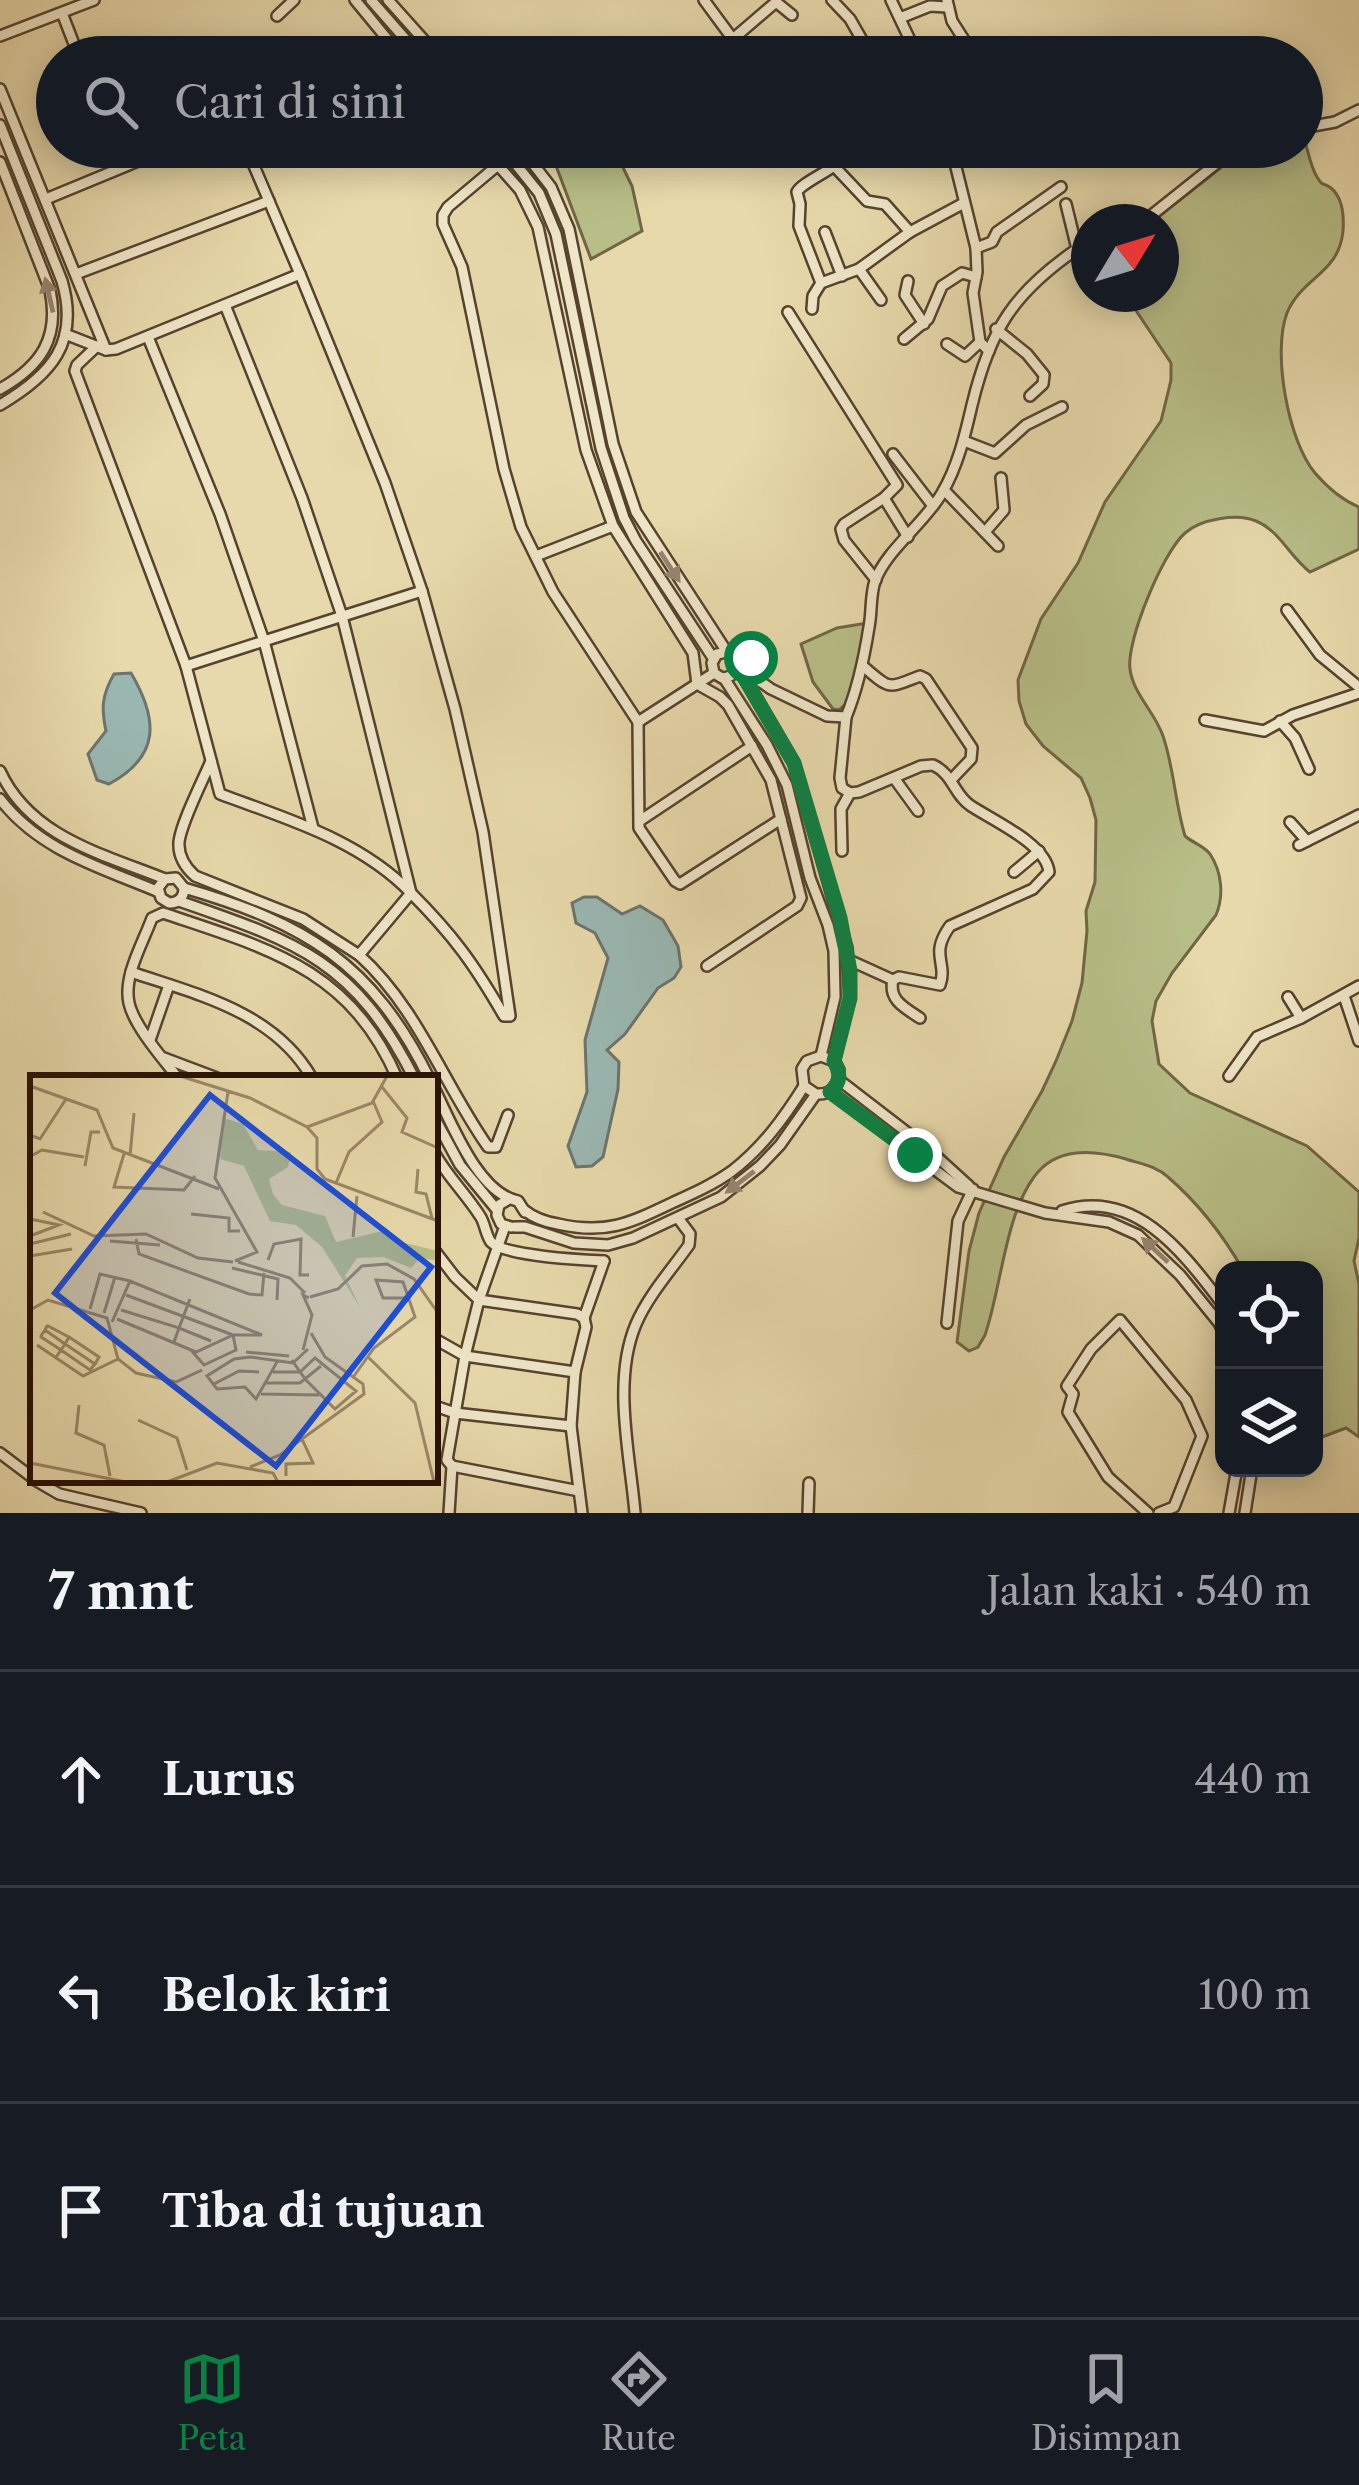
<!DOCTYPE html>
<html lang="id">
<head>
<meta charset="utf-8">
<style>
	body { margin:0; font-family:"Libre Caslon Text",serif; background:#242831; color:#f1f3f6 }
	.controls { position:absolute; right:36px; bottom:36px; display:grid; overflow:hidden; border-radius:24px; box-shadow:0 6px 30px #0003 }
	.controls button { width:108px; height:108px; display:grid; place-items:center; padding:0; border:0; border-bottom:3px solid #363941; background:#171b24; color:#f1f3f6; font:60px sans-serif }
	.compass { position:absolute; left:1071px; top:204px; width:108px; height:108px; border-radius:50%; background:#171b24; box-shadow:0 6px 30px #0003; rotate:52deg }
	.stop { position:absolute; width:36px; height:36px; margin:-27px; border:9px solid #0b8043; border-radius:50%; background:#fff }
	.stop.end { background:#0b8043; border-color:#fff; box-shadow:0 3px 12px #0008 }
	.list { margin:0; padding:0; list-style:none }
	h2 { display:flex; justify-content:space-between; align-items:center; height:156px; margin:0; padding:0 48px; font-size:51px }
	h2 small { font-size:39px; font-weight:400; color:#9ea1a6 }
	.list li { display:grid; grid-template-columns:78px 1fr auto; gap:36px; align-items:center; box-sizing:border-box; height:216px; padding:0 48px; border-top:3px solid #363941 }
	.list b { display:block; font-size:45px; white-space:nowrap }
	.list em { font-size:39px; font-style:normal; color:#9ea1a6 }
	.icon { flex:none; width:66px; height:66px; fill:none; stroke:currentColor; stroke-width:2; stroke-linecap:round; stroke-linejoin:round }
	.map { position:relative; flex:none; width:1359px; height:1513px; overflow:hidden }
	.search { position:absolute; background:#171b24; box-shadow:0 6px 30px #0003; left:36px; right:36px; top:36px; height:132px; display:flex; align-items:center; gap:30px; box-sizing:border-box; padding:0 42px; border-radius:66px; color:#9ea1a6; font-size:45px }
	.sheet { height:804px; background:#171b24 }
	nav { display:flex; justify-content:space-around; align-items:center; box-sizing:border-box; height:168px; border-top:3px solid #363941; background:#171b24; font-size:33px; color:#9ea1a6 }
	nav a { display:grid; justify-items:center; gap:6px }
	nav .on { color:#0b8043 }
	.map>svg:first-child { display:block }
	.green { fill:#b8be87; stroke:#6f6646; stroke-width:3 }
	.water { fill:#9ab8b3; stroke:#6c746d; stroke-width:3 }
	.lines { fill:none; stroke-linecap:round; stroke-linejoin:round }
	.minor-casing { stroke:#56422e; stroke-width:14 }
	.minor { stroke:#efe6c8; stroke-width:9 }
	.oneway { fill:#958570 }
	.route { stroke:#0b8043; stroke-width:15 }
	.inset-road { fill:none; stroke:#9a8868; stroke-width:3 }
	.view { fill:#1d4ed8; fill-opacity:0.15; stroke:#1d4ed8; stroke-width:6 }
	.inset-edge { fill:none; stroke:#260f04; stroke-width:6 }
</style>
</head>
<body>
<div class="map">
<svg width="1359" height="1513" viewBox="0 0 1359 1513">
	<rect width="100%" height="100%" fill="#e7d9ab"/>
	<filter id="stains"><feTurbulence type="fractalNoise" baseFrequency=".00167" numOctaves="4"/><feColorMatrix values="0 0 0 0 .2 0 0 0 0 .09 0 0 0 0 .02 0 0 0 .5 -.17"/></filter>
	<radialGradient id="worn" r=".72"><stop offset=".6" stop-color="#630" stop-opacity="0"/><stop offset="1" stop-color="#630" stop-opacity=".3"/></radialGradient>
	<!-- green -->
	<g class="green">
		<path d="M1302,133C1308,147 1309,164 1317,177C1324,188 1321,181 1331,188C1343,198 1344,217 1343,231C1339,274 1302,277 1287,313C1272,352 1288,441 1315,473C1327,487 1342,500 1359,507V549L1310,572C1290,557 1280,531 1256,521C1237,513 1201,519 1185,533C1163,552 1126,641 1130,669C1133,694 1155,712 1163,736C1174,768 1175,803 1185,836C1193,843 1204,846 1210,854C1222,872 1224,896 1216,915L1172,973L1156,1001L1152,1021L1159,1064L1190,1093L1307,1146L1359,1192V1238L1354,1261L1359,1284V1437L1346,1428L1314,1440V1270H1243C1223,1235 1198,1203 1168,1177C1156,1166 1141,1164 1126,1159C1094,1150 1056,1146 1034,1177C1005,1216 1001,1289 985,1335L978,1347L969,1351L957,1342L969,1251L979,1213L1004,1157L1042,1091L1056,1061L1072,1021L1082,983L1087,931L1086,911L1095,882L1096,820L1090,798L1081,778L1043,746L1026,724L1019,701L1018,680L1041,619L1078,563L1105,502L1161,421L1171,380V363L1125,294H1161V222H1152L1247,147H1302Z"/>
		<polygon points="549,147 613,147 632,186 642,231 591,259"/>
		<path d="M867,623C862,649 862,693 839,710L833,709L813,682L801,644L837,628Z"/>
	</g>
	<!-- water -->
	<g class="water">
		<path d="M131,673C158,719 161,756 109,784L97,780L88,754L106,731C101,708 102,695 114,674Z"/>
		<polygon points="584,897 597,897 622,914 640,906 663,920 678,946 681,967 674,978 658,988 625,1034 607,1050 619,1062 618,1089 603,1157 592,1166 576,1167 568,1146 587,1092 585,1040 608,958 595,933 576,923 572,903"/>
	</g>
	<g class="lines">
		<defs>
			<g id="minor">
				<polyline points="355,0 402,57"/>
				<polyline points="371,0 421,57"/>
				<polyline points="388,0 439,57"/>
				<polyline points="704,0 746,57"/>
				<polyline points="832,0 850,19 870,54"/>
				<polyline points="891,0 918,57"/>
				<polyline points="947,0 952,21 975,57"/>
				<polyline points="62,13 79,57"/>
				<polyline points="277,16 294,0"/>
				<polyline points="900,18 930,6 947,7"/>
				<polyline points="0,36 94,0"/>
				<polyline points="734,38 776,2 792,15"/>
				<polyline points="180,57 199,50"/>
				<polyline points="369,57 387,40"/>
				<polyline points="0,89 106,350"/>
				<path d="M0,125L62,281C80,343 51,375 0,405"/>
				<polyline points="1302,128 1335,122 1359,110"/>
				<polyline points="114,147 122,166"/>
				<polyline points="246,147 300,274"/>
				<polyline points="482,147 520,190 538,227 586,450 613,526 536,556"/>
				<polyline points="502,147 539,193 556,234 601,448 624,518 636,541 713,658"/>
				<path d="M520,147L551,187L569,229L613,444L636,512L727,652L735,657C741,669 734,677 722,678L714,673L712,663L717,654L727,652"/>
				<polyline points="816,147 867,201 885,204 910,232 964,203"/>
				<polyline points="951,147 976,248 977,272 973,293 980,342 989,351"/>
				<polyline points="374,161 391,147"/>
				<path d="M0,162L50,290C60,338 41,366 0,389"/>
				<polyline points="498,165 448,207 443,215 443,224 462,267 504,469 521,527 553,592 638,722 639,828 675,881 680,884 781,819"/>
				<polyline points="46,199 172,147"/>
				<polyline points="1066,204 1077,249"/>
				<polyline points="1143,222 1237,147"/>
				<polyline points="825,232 842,276"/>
				<polyline points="976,248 992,242 997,232 1061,187"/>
				<polyline points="859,269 881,300"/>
				<polyline points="76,274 269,201"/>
				<polyline points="908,281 905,295 924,324"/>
				<path d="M821,283L799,226L800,204L797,192C801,184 825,173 834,166"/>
				<polyline points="1120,294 1126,304"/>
				<polyline points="812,309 813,296 821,283 859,269 910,232"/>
				<polyline points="788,312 897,485 884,498 844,524 841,529 844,540 876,580"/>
				<polyline points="996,329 1027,354 1044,375 1043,384 1030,396"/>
				<path d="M65,334L106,350L116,349L300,274L385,483L422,591L455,709L483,832L510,1016H504C474,964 453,935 411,893L359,955L303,919L195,876C186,868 178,856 179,842C181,823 203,780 211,761"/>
				<polyline points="148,337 220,514 264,641 422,591"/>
				<polyline points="904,339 928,319 942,286 962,273 976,277"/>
				<polyline points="947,344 965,356 980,342"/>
				<path d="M97,346L77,365L75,371L186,666L220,794C287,819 360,840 411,893L342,616L302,498L225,305"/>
				<polyline points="964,441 995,453 1026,425 1062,407"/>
				<polyline points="893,454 933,506"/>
				<polyline points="944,490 998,546"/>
				<polyline points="884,498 908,537"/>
				<polyline points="613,526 693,653 697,684"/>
				<polyline points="985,532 1004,510 1001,478"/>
				<polyline points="1287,610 1320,655 1359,687"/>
				<path d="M735,657L749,656L761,682L771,689L827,716L846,717C858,688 864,659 869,627C872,613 870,596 875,581C887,549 924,524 942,493C958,466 965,435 972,405C990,330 1013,293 1077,249L1089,251"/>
				<polyline points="186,666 264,641 313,828"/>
				<path d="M863,666C891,691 888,688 920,676L926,679L972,748L971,759L951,780"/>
				<polyline points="738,667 794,763 847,948 850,998 834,1061"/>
				<polyline points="724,678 767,745 787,785 810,878 828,925 834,951 835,997 821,1056"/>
				<polyline points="697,684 720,697 728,705 771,780 801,898 797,906 707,966"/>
				<polyline points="846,717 840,778 842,788 850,793"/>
				<polyline points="1205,720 1264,731 1293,715 1359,693"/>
				<polyline points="1280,721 1295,738 1309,769"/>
				<polyline points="638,722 714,673"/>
				<path d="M0,771C30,837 103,854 165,879L176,878L184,888C184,897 179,903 169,903L161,898L158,888L165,879"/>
				<polyline points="894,778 918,811"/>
				<path d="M0,799C40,851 100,867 159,892"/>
				<polyline points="641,820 752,746"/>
				<polyline points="1290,822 1307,841"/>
				<polyline points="1299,845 1359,815"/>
				<path d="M842,851L841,809L850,793L859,792L921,766L933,765C953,774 954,795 971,806C994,821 1046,844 1049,872L1033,889L950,926C929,955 948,962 940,985L899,977L893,980C888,1000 905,1008 920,1018"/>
				<polyline points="1014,872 1039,851"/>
				<path d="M184,888C305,923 372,963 429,1078"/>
				<path d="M179,901C297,942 354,960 414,1078"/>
				<path d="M359,955C418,1008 443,1083 488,1147H496L508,1115"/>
				<polyline points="849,960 893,980"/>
				<path d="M131,972C199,995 274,1012 312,1078"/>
				<polyline points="1344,996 1359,1041"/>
				<polyline points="1288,997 1301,1018"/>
				<polyline points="150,1040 169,985"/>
				<polyline points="164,1058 217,1078"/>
				<polyline points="1229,1076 1257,1037 1301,1018 1359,986"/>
				<path d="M178,1078C163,1059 134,1026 129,1003C123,976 143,943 152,918L163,913C266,948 350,968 397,1078"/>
				<polyline points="839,1080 926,1147 969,1186"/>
				<path d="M435,1090C452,1124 478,1193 518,1201L525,1212"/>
				<polyline points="830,1092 958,1187 1045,1213 1109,1222 1138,1235 1180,1275 1219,1323 1224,1333"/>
				<polyline points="435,1119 460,1165 497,1210"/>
				<path d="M435,1154C448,1177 466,1194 480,1216C485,1223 486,1236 491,1242C504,1256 583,1260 604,1261"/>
				<polyline points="509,1199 499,1205 497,1215 501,1224 511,1227"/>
				<path d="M524,1210C534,1218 545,1222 558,1224C607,1235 630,1223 674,1202C694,1193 714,1184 732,1171C762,1148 784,1118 804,1086"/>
				<path d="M1062,1211C1136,1187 1184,1254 1224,1306"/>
				<path d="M515,1227H525L574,1243L608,1245L633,1238L721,1197L760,1166L780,1145L816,1094C832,1095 839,1086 839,1070L834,1061L821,1056L807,1061L802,1069L804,1086L816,1094"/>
				<polyline points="435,1251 455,1277 479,1300 577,1314 584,1318 586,1327 575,1372 571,1426 582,1513"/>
				<polyline points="584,1318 604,1261"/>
				<polyline points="947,1323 958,1221 973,1189"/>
				<polyline points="435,1339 465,1356 575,1372"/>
				<polyline points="435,1406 455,1413 571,1426"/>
				<polyline points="0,1453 33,1478"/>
				<polyline points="452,1466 579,1491"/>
				<polyline points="35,1480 59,1494 141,1513"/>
				<polyline points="449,1513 452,1466 447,1460 465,1356 479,1300 505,1226"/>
				<path d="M635,1513C630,1454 612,1381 636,1324C648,1296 671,1270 689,1245L690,1234L678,1218"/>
				<polyline points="808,1513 809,1483"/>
				<polyline points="1148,1513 1108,1477 1068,1412 1073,1394 1067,1386 1091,1349 1120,1320 1186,1400 1202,1436 1174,1507 1159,1513"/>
				<polyline points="1229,1513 1237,1468"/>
				<polyline points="1245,1513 1252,1468"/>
			</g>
		</defs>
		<!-- minor casing -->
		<use href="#minor" class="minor-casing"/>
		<!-- minor -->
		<use href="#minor" class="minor"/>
	</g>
	<!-- one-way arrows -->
	<defs><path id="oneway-solid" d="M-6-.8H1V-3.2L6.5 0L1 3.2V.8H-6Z" transform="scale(3)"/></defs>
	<g class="oneway">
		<use href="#oneway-solid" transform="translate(49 295) rotate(-103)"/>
		<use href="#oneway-solid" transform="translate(670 567) rotate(57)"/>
		<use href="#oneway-solid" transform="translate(740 1182) rotate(143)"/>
		<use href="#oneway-solid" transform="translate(1155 1250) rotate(-137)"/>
	</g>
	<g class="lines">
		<!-- route -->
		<path class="route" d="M751,658L746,655L735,657L738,667L794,763L840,918L850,971V998L834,1061C841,1074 841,1082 830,1092L915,1155"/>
	</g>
	<!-- overview -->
	<g transform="translate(30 1075)">
		<rect width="408" height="408" fill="#e7d9ab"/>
		<path d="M193,43L213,49L228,75L261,77L258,92L239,104L243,119L252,130L295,141L306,167L357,155L367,166L408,176V185L389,184L381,193L354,182L327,183L315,201L330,232L292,172L266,150L240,146L214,91L190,84Z" fill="#b8be87"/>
		<path class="inset-road" d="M150,1L220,23L277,52L287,63V94L295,104L408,146M0,11L67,35L83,73L189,114M352,12L377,43L372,57L408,73M198,17L185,103L227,177L205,186M277,52L342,28L357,1M0,60L10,64L36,24M94,79L84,112L154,115L165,101M1,81L12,75L54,82M100,81L104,38M55,91L61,57H70M388,94L386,117L396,119L402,143M306,108L319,77L352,47L343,26M13,137L64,161L116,159L168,183L203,187M161,139L199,143V156H210M0,144L29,150L0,161M323,162L327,121M106,164L109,179L219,219L232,220L234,198M80,166L130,170M0,169L41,159M0,181L42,174M238,185L244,169L271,164L270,200H279M208,187L260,203L275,218M202,193L248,204L247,225M280,222L308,214L332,191L357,189L384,204L408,238M60,234L70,199L100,206M0,235L18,225L77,243L88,284L106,298L146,307L172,295M91,235L149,253L160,224M74,238L85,202M87,244L166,277L203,260L96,220M82,247L100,206L232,260H203L206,275L174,290L160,274M15,255L35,269L65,289L60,295L31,275L11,262V261L15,255L17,251H18L39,262L35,269L31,275L26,282L25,283M39,262L69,282L65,289M144,267L149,253L181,266M7,270L53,301L88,284M273,275L282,240L273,220L279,223M216,277L259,281M337,281L385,328L404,407M247,287L226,324L215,312L187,314L177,301L204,284L220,282L263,288L278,274M243,297H270L285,283L326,316L305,334L276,305L270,297L262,285M324,301L344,273L385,242L373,207L346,205L353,223H378M236,308H270L291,291M182,310L209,296L229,297M231,319L289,320M49,330L46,358L74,370L80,401M108,345L147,363L157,395M0,388L96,407M220,392L250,380L334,319L333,309L295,282L281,258M256,401V389L283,388L272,364M137,407L187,388L243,398L248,407"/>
		<path class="view" d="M180,20L401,192L246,391L25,218Z"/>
		<rect width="408" height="408" class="inset-edge"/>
	</g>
	<rect width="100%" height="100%" filter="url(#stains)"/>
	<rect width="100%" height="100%" fill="url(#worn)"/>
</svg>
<div class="controls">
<button><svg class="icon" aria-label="locate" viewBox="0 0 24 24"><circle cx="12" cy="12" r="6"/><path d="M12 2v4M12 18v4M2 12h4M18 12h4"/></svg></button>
<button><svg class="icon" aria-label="layers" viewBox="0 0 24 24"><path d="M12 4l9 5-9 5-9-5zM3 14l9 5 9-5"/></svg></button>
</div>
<svg class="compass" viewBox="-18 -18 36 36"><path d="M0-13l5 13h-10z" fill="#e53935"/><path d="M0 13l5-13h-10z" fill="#9ea1a6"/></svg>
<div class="stop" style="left:751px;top:658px"></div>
<div class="stop end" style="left:915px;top:1155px"></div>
<div class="search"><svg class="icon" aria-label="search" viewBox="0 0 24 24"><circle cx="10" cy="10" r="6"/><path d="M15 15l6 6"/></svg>Cari di sini</div>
</div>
<section class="sheet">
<h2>7 mnt<small>Jalan kaki · 540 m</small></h2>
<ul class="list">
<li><svg class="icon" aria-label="ahead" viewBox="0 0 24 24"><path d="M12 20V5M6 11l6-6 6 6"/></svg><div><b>Lurus</b></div><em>440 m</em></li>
<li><svg class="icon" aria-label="left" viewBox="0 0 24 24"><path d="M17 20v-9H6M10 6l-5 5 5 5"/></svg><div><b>Belok kiri</b></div><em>100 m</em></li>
<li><svg class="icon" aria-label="arrive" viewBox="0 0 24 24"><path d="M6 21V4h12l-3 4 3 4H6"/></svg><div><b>Tiba di tujuan</b></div></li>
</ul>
</section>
<nav>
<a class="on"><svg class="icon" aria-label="map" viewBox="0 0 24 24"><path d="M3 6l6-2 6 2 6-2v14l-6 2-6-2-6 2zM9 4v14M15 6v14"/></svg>Peta</a>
<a><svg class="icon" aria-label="directions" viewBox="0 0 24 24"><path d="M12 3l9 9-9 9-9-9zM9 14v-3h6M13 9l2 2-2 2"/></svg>Rute</a>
<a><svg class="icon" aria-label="saved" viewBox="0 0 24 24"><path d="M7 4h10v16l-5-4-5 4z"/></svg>Disimpan</a>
</nav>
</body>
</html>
